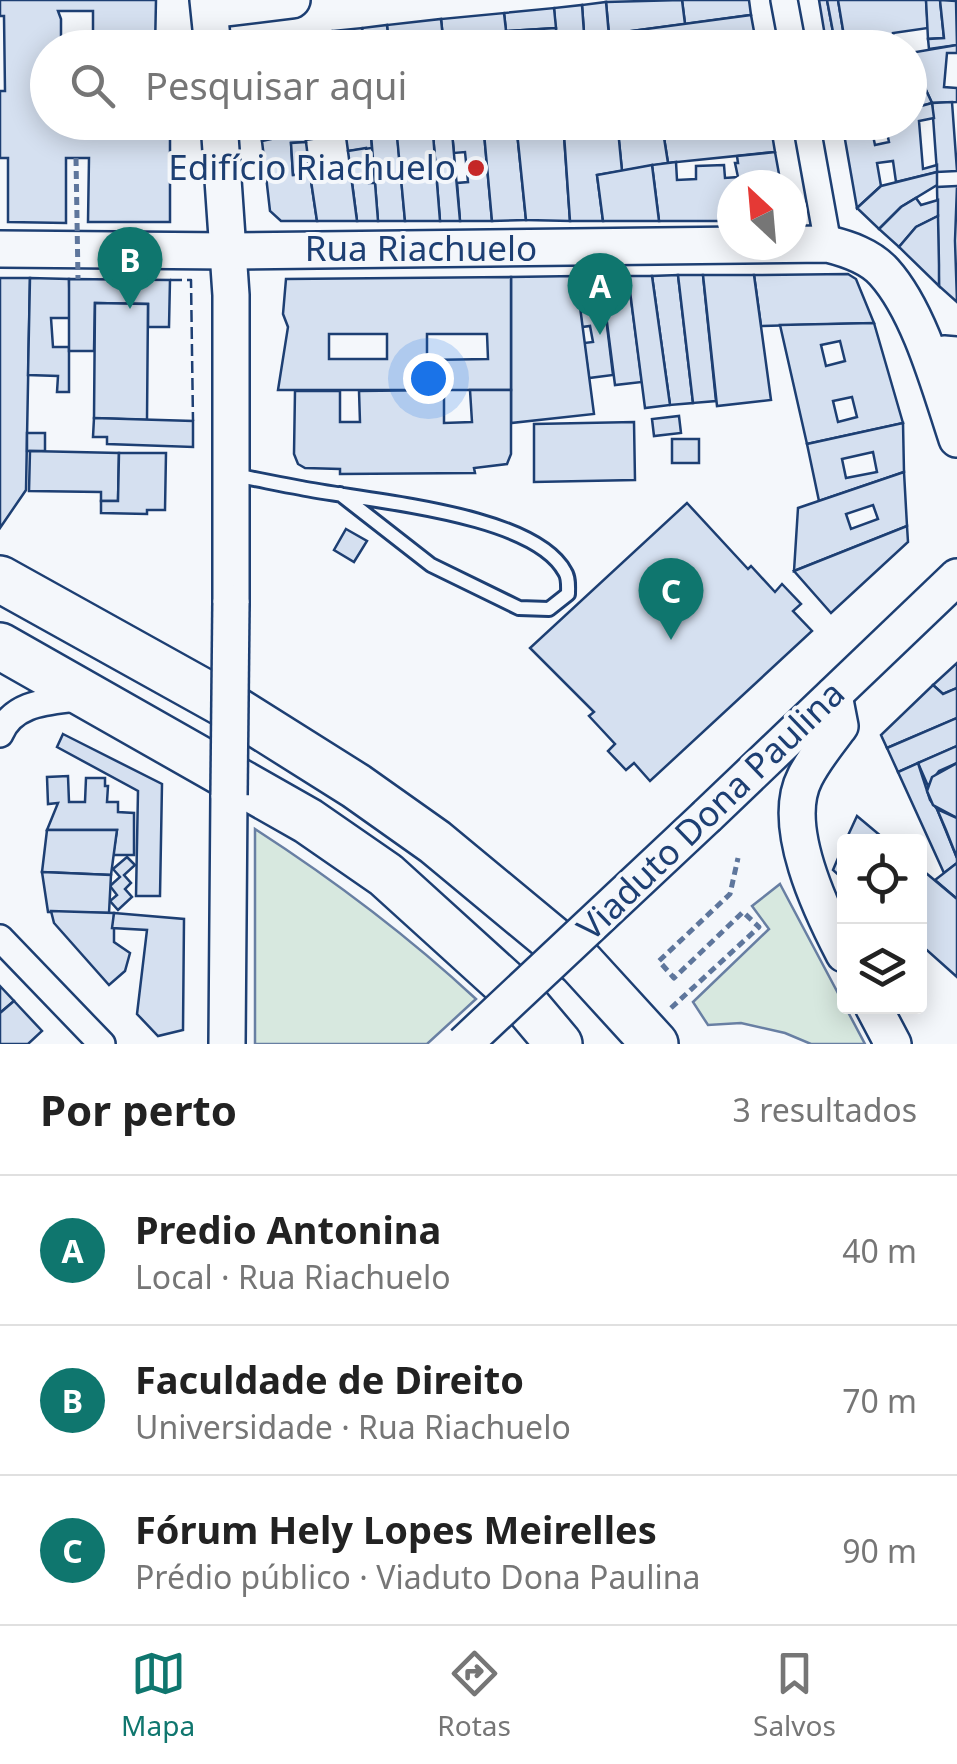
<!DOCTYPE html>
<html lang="pt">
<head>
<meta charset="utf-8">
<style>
	body { margin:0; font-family:"Noto Sans",sans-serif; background:#f2f2f2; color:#222 }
	.controls { position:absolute; right:30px; bottom:30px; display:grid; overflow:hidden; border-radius:10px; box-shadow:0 5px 25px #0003 }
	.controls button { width:90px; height:90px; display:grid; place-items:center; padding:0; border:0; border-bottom:2px solid #e0e0e0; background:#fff; color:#222; font:50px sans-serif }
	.compass { position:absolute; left:717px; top:170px; width:90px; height:90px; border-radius:50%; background:#fff; box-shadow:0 5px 25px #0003; rotate:334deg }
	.you { position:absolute; left:428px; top:378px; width:35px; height:35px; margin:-25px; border:8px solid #fff; border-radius:50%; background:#1a73e8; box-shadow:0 0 0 15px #1a73e833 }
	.badge { display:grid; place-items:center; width:65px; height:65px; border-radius:50%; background:#0f766e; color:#fff; font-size:32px; font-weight:700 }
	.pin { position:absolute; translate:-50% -82px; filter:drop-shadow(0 2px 5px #0008) }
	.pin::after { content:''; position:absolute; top:52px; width:35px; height:30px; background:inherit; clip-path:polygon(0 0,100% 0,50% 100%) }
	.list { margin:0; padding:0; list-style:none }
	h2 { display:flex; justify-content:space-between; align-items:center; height:130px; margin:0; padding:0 40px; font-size:42px }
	h2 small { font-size:32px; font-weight:400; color:#767676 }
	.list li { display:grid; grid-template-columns:65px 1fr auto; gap:30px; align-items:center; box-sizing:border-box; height:150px; padding:0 40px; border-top:2px solid #e0e0e0 }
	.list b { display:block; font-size:38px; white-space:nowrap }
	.list p { margin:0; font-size:32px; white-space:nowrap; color:#767676 }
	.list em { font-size:32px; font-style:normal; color:#767676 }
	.icon { flex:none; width:55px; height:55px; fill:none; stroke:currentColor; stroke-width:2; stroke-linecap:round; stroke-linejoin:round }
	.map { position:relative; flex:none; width:957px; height:1044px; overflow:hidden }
	.search { position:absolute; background:#fff; box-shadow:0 5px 25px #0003; left:30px; right:30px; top:30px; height:110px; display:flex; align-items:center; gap:25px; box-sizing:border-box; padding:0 35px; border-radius:55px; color:#767676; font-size:38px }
	.sheet { height:580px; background:#fff }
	nav { display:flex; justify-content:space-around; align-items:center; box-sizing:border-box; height:140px; border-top:2px solid #e0e0e0; background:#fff; font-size:28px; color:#767676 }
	nav a { display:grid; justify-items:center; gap:5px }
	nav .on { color:#0f766e }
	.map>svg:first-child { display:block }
	.green { fill:#d7e8df; stroke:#687fa3; stroke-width:2.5 }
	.building { fill:#d5e0f0; stroke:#1d3f73; stroke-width:2.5; fill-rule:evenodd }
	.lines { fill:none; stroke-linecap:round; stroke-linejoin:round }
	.lane-casing { stroke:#1d3f73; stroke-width:18 }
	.street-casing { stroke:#1d3f73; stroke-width:30 }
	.secondary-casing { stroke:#1d3f73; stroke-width:40 }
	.highway-casing { stroke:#1d3f73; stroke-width:50 }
	.path { stroke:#5e769c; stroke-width:5; stroke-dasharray:8 5; stroke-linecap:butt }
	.lane { stroke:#f4f7fb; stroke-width:12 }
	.street { stroke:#f4f7fb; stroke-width:25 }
	.secondary { stroke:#f4f7fb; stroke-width:35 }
	.highway { stroke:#f4f7fb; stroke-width:45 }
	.secondary-bridge-casing { stroke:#1d3f73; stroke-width:40; stroke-linecap:butt }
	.path-bridge { stroke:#5e769c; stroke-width:5; stroke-dasharray:8 5; stroke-linecap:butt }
	.secondary-bridge { stroke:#f4f7fb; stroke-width:35 }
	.fence { stroke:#1d3f73; stroke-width:2.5; stroke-dasharray:12 5; stroke-linecap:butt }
	.poi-dot { fill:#c62828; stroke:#f4f7fb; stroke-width:4 }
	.labels { text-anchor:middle; stroke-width:8; stroke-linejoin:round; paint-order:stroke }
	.poi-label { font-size:35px; fill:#1d3f73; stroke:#f4f7fb; text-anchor:end }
	.street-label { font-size:35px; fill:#1d3f73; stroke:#f4f7fb }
</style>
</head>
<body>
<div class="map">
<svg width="957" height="1044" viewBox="0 0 957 1044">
	<rect width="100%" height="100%" fill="#f4f7fb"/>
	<!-- green -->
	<g class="green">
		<path d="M255,829C334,880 407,935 476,999L427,1044H255Z"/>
		<polygon points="780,884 865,1044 811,1044 785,1033 741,1023 708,1025 693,1002 769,929 752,906"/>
	</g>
	<!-- building -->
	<g class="building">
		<polygon points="0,0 156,0 155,48 93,48 93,11 58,11 61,19 61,48 48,48 48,122 170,122 170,222 88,222 89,158 66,158 66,223 8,222 8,158 0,158 0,91 5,91 4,16 0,16"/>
		<polygon points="682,0 749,0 751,15 685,24"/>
		<polygon points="682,0 685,24 609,34 606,2"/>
		<polygon points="819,0 827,0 836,48 827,48"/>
		<polygon points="827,0 838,0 846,48 836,48"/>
		<polygon points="838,0 926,0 928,28 893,33 894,42 870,45 870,48 846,48"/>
		<polygon points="926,0 940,0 944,38 928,39"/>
		<polygon points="940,0 956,1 957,45 929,49 928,39 944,38"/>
		<polygon points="606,2 610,48 585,46 582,5"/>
		<polygon points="582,5 585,48 557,48 554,8"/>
		<polygon points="554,8 556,28 506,31 504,13"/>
		<polygon points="504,13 508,48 444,48 441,19"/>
		<polygon points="751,15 757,48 610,48 609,34"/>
		<polygon points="441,19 444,48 389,48 387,25"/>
		<polygon points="387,25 389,48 364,48 362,28"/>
		<polygon points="362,28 364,48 334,48 332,31"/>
		<polygon points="556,28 557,48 508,48 506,31"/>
		<polygon points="332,31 334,48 276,48 275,37"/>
		<polygon points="275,37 276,48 252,48 251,40"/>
		<polygon points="957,45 957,53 947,53 944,87 957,88 957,102 932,103 918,73 910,76 910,53"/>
		<polygon points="918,73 932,103 910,109 910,76"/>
		<polygon points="952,102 957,171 937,172 932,103"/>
		<path d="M932,103L934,118L919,121L923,169L937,165V172L896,182L893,161L877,163L881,186L857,208L843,128L862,122H910V109ZM886,128L889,142L875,145L872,131Z"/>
		<polygon points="260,122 284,122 285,136 262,141"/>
		<polygon points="303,122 344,122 345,134 305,140"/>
		<polygon points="303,122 306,142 291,143 293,175 310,174 317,221 281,221 270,211 262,141 285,136 284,124"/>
		<polygon points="344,122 370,122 372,148 348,151"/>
		<polygon points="370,122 396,122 405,221 378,221"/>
		<polygon points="396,122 411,122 412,135 397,136"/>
		<polygon points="451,122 483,122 492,221 460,221 457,183 468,182 465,152 454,153"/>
		<polygon points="483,122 516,122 526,220 492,221"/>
		<polygon points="516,122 563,122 570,221 526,220"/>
		<polygon points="563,122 591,122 591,132 564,134"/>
		<polygon points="591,122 617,122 618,130 591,132"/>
		<polygon points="617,122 644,122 645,128 618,132"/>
		<polygon points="770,122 775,152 668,163 662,125"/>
		<polygon points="662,125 668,163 622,171 618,132"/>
		<polygon points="618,130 622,171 597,175 603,221 570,221 564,134"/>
		<polygon points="452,132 460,221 440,221 433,134"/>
		<polygon points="425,134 433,134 440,221 405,221 397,136"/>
		<polygon points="306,142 310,174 293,175 291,143"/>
		<polygon points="366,148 369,183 375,183 378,221 357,221 348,151"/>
		<polygon points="775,152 781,185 732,185 732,221 659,221 652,165 676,162 677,180 696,179 696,166 724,165 725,178 738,177 735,163 738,163 737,156"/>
		<polygon points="320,160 321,170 350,168 357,221 317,221 308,161"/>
		<polygon points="652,165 659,221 603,221 597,175"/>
		<polygon points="937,172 937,185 901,207 879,229 857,208 881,186"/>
		<polygon points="957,186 955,241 957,302 939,286 937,187"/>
		<polygon points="916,198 921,205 938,200 938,216 916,227 899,247 879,229 901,207"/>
		<polygon points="938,216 939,265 939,286 899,247 916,227"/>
		<polygon points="848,274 856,279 874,323 761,326 754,275"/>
		<polygon points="678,275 693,403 670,405 652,276"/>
		<polygon points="678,275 703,275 716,401 693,403"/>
		<polygon points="703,275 754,275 771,400 717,406"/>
		<polygon points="576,276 601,276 613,375 589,378 584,343 593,342 590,326 582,327"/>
		<polygon points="576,276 594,414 511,423 511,277"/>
		<polygon points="601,276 628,276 642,382 615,385"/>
		<polygon points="628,276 652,276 670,405 645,408"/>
		<path d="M511,277V390H278L288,327L283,314L286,279ZM329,334H387V359H329ZM427,334H487L488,359L427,360Z"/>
		<polygon points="0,278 30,278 26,490 0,528"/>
		<polygon points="30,278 69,279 70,318 51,318 53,347 69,347 69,392 57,392 58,376 28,375"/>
		<polygon points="69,279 170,280 169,327 148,327 148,304 95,303 94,351 69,351"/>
		<polygon points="95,303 148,304 147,420 94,418"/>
		<path d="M874,323L903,423L807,444L780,325ZM840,341L845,361L826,366L821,345ZM852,397L857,417L838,422L833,401Z"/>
		<polygon points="444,390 444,423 472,422 470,390 511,390 511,454 507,464 474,468 475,473 340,474 340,469 305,468 298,464 294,454 295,391 340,391 340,422 360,422 359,391"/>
		<polygon points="679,416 681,433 654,436 652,419"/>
		<polygon points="94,418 193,421 193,447 107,444 107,437 93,437"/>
		<polygon points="634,422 635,480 534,482 534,424"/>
		<path d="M903,423L904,472L819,501L807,444ZM873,452L877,472L846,478L842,459Z"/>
		<rect x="27" y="433" width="18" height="18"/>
		<rect x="672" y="439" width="27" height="24"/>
		<polygon points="30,451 119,453 118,501 101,501 101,492 29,491"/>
		<polygon points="119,453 166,453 165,510 147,510 147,514 101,513 101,501 118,501"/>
		<path d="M904,472L907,526L794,571L798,508ZM873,505L878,519L851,529L846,514Z"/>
		<polygon points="687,503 748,569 751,566 775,592 782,584 801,604 793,611 812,631 650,781 634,763 626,770 608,751 615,744 589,716 594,712 530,648"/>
		<polygon points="907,526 908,542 831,613 794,571"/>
		<polygon points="346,529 367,541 354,562 334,550"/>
		<polygon points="957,663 957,688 943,694 933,685"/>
		<polygon points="933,685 943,694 957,688 957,718 887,748 881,735"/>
		<polygon points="957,718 957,746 898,772 887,748"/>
		<polygon points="63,734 162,784 160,896 136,896 138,791 57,747"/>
		<polygon points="957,746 957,763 939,771 928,786 918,763"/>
		<polygon points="918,763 930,800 937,809 957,858 957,863 944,873 898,772"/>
		<polygon points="957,763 957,818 933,805 927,791 932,777"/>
		<polygon points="68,776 69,802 85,802 86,778 105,778 105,786 108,786 107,802 118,802 118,812 134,813 134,855 113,855 117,830 47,830 58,803 48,804 47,777"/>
		<polygon points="937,809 957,818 957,858 946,830"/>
		<polygon points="857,816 888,842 845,842"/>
		<polygon points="47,830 117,830 111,875 42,872"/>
		<polygon points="844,844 844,880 833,870"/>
		<polygon points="127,857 135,865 124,875 131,883 125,889 132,897 118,910 110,901 117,895 110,886 120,877 113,869"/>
		<polygon points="957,863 957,899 935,880"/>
		<polygon points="920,868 957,899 957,977 920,944"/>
		<polygon points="42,872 111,875 109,913 48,912"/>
		<polygon points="51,911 114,913 114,942 130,953 125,971 109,985 54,923"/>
		<polygon points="114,913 184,919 183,1030 158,1036 137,1014 147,930 112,928"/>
		<polygon points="0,986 14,1001 0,1013"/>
		<polygon points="14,1001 42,1031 28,1044 0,1044 0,1013"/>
	</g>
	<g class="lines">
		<defs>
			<path id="lane" d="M233,475C256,479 278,484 301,488C364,501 533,512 565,572C569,578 568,587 568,594L549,609L519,608L431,565L340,494"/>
			<g id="street">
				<polyline points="784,0 793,48"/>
				<polyline points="806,122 828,244"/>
				<polyline points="955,379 944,349 957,350"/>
				<path d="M0,734C14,700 53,702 84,697"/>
				<polyline points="0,938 102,1044"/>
			</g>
			<g id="secondary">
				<polyline points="208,0 213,48"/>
				<polyline points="210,10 292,0"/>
				<polyline points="219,122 231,295 231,603"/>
				<path d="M0,249L229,251L828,244C848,249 870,256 884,272C920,312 940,388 957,439"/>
				<path d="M834,695L840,726C828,742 814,759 805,777C780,825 821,910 844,954"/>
				<polyline points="707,816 957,577"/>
				<polyline points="873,1006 893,1044"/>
				<polyline points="227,1044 229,795"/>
			</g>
			<g id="highway">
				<polyline points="0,579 232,708 356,786 435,842 581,963 655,1044"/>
				<polyline points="0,646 308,821 386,875 516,993 559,1044"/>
			</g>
		</defs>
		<!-- lane casing -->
		<use href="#lane" class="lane-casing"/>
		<!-- street casing -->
		<use href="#street" class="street-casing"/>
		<!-- secondary casing -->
		<use href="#secondary" class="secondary-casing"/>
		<!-- highway casing -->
		<use href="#highway" class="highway-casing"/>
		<!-- path -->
		<polyline class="path" points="671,1008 759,927 743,912 674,978 659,961 730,894 738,858"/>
		<!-- lane -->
		<use href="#lane" class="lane"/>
		<!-- street -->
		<use href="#street" class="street"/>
		<!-- secondary -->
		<use href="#secondary" class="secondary"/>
		<!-- highway -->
		<use href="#highway" class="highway"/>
		<defs>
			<g id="secondary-bridge">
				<polyline points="229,795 231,603"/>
				<polyline points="464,1044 707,816"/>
			</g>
		</defs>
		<!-- secondary-bridge casing -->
		<use href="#secondary-bridge" class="secondary-bridge-casing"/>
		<!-- path-bridge -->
		<polyline class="path-bridge" points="76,158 78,279"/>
		<!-- secondary-bridge -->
		<use href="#secondary-bridge" class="secondary-bridge"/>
		<!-- fence -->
		<polyline class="fence" points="170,280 191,280 193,421"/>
	</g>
	<!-- markers -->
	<circle class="poi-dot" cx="476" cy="168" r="10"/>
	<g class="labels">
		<!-- poi labels -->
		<g class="poi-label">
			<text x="456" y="180">Edifício Riachuelo</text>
		</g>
		<!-- street labels -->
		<g class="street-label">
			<text x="421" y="261">Rua Riachuelo</text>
			<text transform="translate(711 811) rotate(-44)" y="12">Viaduto Dona Paulina</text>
		</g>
	</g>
</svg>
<div class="controls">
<button><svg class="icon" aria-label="locate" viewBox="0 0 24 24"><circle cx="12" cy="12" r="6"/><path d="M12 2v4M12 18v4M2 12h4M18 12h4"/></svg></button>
<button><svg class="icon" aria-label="layers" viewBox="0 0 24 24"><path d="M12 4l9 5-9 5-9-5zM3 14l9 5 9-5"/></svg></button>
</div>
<svg class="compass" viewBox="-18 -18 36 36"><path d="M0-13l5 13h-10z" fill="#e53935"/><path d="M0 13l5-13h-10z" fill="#767676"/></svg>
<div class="you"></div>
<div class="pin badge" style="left:600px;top:335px">A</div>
<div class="pin badge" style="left:130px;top:309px">B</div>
<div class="pin badge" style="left:671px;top:640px">C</div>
<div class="search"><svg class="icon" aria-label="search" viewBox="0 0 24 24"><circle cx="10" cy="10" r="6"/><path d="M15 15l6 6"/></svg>Pesquisar aqui</div>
</div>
<section class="sheet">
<h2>Por perto<small>3 resultados</small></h2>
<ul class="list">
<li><span class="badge">A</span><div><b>Predio Antonina</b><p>Local · Rua Riachuelo</p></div><em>40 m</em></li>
<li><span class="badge">B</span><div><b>Faculdade de Direito</b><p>Universidade · Rua Riachuelo</p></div><em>70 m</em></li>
<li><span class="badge">C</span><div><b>Fórum Hely Lopes Meirelles</b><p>Prédio público · Viaduto Dona Paulina</p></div><em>90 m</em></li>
</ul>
</section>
<nav>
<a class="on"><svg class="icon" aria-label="map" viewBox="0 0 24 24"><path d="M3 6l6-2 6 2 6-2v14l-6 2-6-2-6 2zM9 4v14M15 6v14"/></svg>Mapa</a>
<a><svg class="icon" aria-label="directions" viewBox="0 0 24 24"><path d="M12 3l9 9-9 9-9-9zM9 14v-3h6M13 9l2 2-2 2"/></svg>Rotas</a>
<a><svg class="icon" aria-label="saved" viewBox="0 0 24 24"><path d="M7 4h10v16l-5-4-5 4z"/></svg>Salvos</a>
</nav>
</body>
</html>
